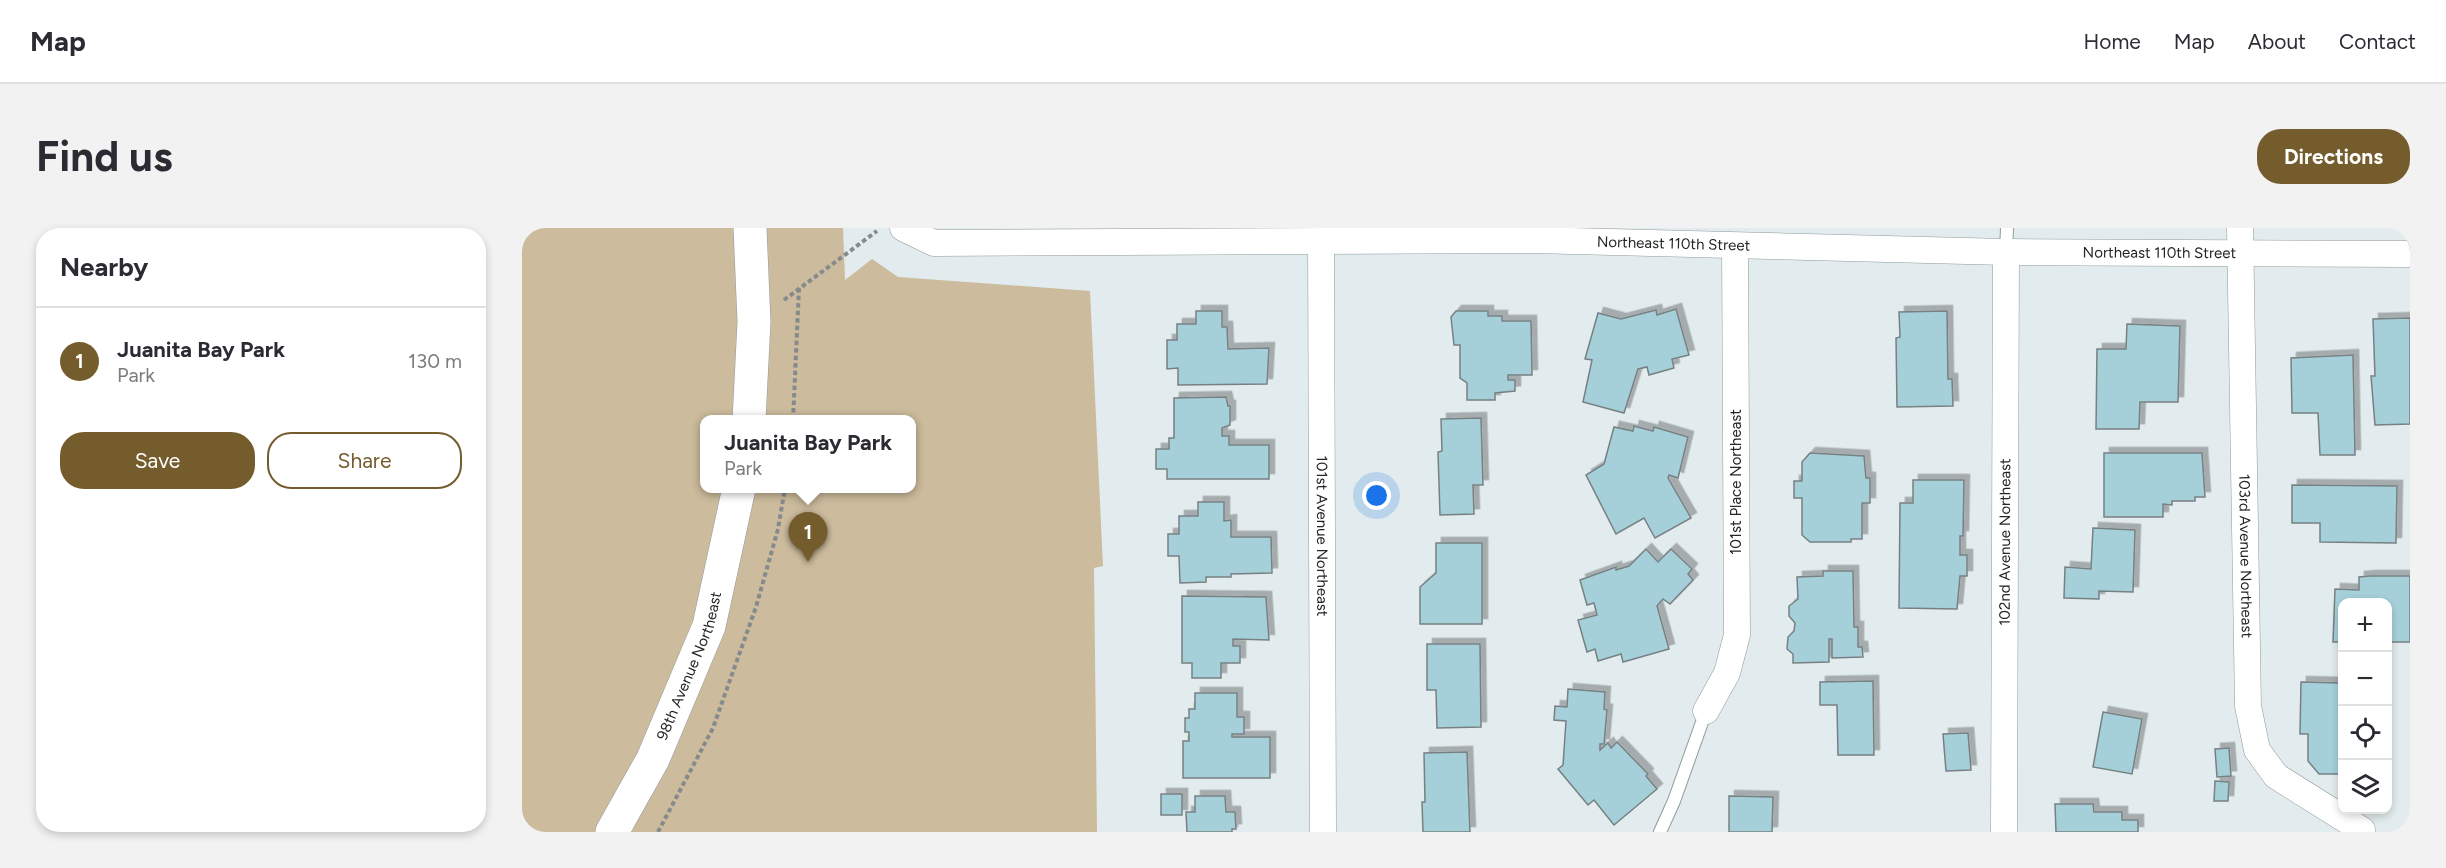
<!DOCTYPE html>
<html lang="en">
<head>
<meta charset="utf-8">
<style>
	body { margin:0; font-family:Figtree,sans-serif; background:#f2f2f3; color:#2b2b33 }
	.controls { position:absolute; right:18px; bottom:18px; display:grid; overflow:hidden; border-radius:12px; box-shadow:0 3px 9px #0003 }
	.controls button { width:54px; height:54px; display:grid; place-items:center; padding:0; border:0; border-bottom:2px solid #e1e1e2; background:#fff; color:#2b2b33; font:30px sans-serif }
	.you { position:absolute; left:855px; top:268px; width:21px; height:21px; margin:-15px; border:4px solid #fff; border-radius:50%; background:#1a73e8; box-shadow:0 0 0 9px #1a73e833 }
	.badge { display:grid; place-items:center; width:39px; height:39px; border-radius:50%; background:#745c2d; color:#fff; font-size:20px; font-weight:700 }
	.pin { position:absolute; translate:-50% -50px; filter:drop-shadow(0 2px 3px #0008) }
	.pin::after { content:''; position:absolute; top:32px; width:21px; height:18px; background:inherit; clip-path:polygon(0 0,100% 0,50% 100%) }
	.popup { position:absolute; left:178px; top:187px; width:216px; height:78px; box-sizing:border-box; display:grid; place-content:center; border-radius:12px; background:#fff; filter:drop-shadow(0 2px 4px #0005); font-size:20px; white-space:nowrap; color:#7c7c81 }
	.popup b { font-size:22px; color:#2b2b33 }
	.popup::after { content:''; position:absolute; left:50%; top:100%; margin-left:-12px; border:12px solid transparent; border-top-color:#fff }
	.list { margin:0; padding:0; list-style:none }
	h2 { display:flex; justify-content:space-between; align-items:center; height:78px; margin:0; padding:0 24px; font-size:26px }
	h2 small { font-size:20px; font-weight:400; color:#7c7c81 }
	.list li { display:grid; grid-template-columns:39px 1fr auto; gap:18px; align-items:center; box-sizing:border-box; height:108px; padding:0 24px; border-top:2px solid #e1e1e2 }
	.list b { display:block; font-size:22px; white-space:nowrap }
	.list p { margin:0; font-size:20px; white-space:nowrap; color:#7c7c81 }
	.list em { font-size:20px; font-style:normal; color:#7c7c81 }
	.actions { display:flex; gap:12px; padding:18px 24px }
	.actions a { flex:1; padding:14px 0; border:2px solid #745c2d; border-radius:24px; text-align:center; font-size:21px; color:#745c2d }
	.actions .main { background:#745c2d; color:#fff }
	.icon { flex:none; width:33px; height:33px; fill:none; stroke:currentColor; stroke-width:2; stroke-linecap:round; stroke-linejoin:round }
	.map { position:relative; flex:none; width:1888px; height:604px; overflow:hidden; border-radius:24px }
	header { display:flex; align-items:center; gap:36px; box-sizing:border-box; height:84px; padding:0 30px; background:#fff; border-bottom:2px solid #e1e1e2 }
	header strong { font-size:28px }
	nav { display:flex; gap:33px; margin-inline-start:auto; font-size:21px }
	.intro { display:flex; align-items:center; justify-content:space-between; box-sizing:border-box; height:144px; padding:0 36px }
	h1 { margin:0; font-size:42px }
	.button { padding:15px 27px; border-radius:24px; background:#745c2d; color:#fff; font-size:21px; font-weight:700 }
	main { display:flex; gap:36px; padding:0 36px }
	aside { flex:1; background:#fff; border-radius:24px; box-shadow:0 3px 9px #0003 }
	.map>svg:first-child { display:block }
	.green { fill:#ccbb9c; fill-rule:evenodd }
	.building { fill:#a5d0da; stroke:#778082; stroke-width:1.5; filter:url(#shadow) }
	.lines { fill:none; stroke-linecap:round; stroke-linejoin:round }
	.service-casing { stroke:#919a9c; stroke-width:14 }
	.minor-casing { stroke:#919a9c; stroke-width:27 }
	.secondary-casing { stroke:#919a9c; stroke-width:34 }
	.path { stroke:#858b8d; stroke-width:4; stroke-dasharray:4.5 3; stroke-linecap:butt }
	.service { stroke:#fff; stroke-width:12 }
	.minor { stroke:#fff; stroke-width:26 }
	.secondary { stroke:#fff; stroke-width:33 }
	.labels { text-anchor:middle; stroke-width:4.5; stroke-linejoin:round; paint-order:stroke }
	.street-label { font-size:15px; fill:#232627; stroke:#fff }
</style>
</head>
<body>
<header>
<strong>Map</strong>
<nav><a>Home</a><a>Map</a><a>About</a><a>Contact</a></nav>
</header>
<div class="intro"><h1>Find us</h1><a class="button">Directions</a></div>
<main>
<aside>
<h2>Nearby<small></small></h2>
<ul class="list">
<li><span class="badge">1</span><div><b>Juanita Bay Park</b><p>Park</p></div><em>130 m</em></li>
</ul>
<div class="actions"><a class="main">Save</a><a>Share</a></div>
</aside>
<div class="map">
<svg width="1888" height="604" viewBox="0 0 1888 604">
	<defs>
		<filter id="shadow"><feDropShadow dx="5.5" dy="-5.5" stdDeviation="0" flood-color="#0004"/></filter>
	</defs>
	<rect width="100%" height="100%" fill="#e2ebed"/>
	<!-- green -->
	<path class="green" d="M0,0H321L323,52L350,31L376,49L568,63L581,338L572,340L575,604H0ZM182,192H389V260H182Z"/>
	<!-- building -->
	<g class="building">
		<polygon points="1154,81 1167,127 1150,131 1152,140 1127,147 1125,139 1116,141 1102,185 1061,174 1070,132 1063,131 1076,85 1099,91 1134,82 1135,87"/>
		<polygon points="674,83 700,83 700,99 705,99 706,121 747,120 745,156 656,157 656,140 645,141 645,112 655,112 655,96 674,96"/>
		<polygon points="934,83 966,83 966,88 980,88 980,93 1009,93 1010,147 986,147 986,152 993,152 993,163 973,165 973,172 945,172 945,155 938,150 938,117 932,117 929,89"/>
		<polygon points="1425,83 1426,151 1430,151 1431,178 1375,179 1374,110 1378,109 1377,84"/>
		<polygon points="1888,90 1888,196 1853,197 1849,148 1853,148 1851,91"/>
		<polygon points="1605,96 1658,98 1656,174 1618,174 1617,201 1574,201 1575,121 1604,121"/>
		<polygon points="1831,127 1833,227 1798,227 1796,185 1770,185 1769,130"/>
		<polygon points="704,169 706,178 708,178 708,197 700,200 700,208 707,208 707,217 747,217 747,251 645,251 645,241 634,241 634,221 647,221 647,210 652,210 652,170"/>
		<polygon points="959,190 961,257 951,257 952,286 918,287 916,224 920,223 919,191"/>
		<polygon points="1112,198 1131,203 1132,199 1166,209 1156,250 1147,247 1146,250 1169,290 1133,310 1122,290 1094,306 1064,247 1082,236 1092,199 1111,203"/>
		<polygon points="1288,225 1342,228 1344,250 1348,250 1348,275 1340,275 1340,311 1329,311 1329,314 1288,314 1280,307 1280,270 1272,270 1272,253 1280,253 1280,234"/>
		<polygon points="1582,225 1680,225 1683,269 1673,269 1673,273 1650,273 1650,277 1641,276 1641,289 1582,289"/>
		<polygon points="1391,252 1442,252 1441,308 1438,308 1438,327 1445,327 1445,348 1438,348 1435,381 1377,380 1378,275 1391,275"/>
		<polygon points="1770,257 1875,258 1874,315 1798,314 1798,295 1770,295"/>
		<polygon points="676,274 702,274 702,293 709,292 709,309 749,309 750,345 709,346 709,349 684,349 684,354 658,355 657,328 646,328 646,306 657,306 657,288 676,288"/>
		<polygon points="1571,300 1613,302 1611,364 1577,363 1577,371 1542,370 1543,339 1569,341"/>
		<polygon points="914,315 960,315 960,396 898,396 898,359 914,345"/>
		<polygon points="1124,321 1136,334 1149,321 1170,341 1166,346 1171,352 1148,376 1141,371 1135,378 1147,421 1101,434 1099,426 1076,433 1073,421 1065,424 1056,392 1075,387 1072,375 1065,377 1058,352 1094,339 1094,342 1107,338"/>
		<polygon points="1301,343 1331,343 1332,399 1336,399 1336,419 1340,419 1341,429 1310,430 1310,411 1307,411 1307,434 1271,435 1271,426 1265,421 1266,409 1272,403 1273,395 1267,388 1267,378 1276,371 1275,349 1301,348"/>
		<polygon points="1848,348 1888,348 1888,414 1866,414 1866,374 1820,374 1820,414 1811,414 1813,361 1837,362 1837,349"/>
		<polygon points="660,368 744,369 747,412 711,411 711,418 718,418 718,435 699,435 699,450 670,450 670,435 660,435"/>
		<polygon points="905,416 958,416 959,499 915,500 914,462 905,462"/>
		<polygon points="1351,453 1352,527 1316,527 1315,477 1298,477 1298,454"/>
		<polygon points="1779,454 1820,455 1820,546 1797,546 1786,533 1786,506 1778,506"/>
		<polygon points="1046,461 1083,464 1082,481 1085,482 1082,516 1078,516 1078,522 1086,515 1089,520 1095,514 1126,546 1124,548 1135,561 1092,597 1072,572 1066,577 1036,541 1041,537 1044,493 1032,492 1033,478 1045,479"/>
		<polygon points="673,465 715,465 715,489 722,489 722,506 710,506 710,509 748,509 748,550 661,550 661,513 667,513 667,504 663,504 663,490 667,490 667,481 673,481"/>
		<polygon points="1581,484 1620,491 1610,546 1571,539"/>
		<polygon points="1446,505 1449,542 1424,543 1421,506"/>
		<polygon points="1707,520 1709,548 1695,549 1693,521"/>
		<polygon points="945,524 948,604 901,604 900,574 903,574 902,525"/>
		<polygon points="1693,553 1707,554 1706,573 1692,573"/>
		<rect x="639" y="566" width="21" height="21"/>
		<polygon points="673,568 703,568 704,584 713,584 714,601 710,601 710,604 665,604 664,584 673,584"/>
		<polygon points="1207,568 1251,569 1250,604 1207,604"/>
		<polygon points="1533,576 1571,576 1572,584 1600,584 1600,592 1616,592 1616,604 1534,604"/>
	</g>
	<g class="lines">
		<defs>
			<g id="service">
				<polyline points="1484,24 1485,0"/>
				<polyline points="1138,604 1152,573 1184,483"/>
			</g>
			<g id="minor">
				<path id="s1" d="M381,0L412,15L1010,12L1484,24L1888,26"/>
				<path id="s2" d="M1718,0L1726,478L1735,522L1754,548L1840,602"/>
				<path id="s3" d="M799,12L801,604"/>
				<polyline points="1184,483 1205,445 1215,407 1213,18"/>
				<path id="s4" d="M1482,604L1484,24"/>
			</g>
			<g id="secondary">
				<polyline points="227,192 232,94 228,0"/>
				<path id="s5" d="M90,604L131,531L187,398L217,260"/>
			</g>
		</defs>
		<!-- service casing -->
		<use href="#service" class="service-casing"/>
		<!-- minor casing -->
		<use href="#minor" class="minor-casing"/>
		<!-- secondary casing -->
		<use href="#secondary" class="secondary-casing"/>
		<!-- path -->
		<g class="path">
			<polyline points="262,72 355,3"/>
			<polyline points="271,192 277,60"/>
			<polyline points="136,604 191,500 234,379 256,301 263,260"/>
		</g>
		<!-- service -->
		<use href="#service" class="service"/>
		<!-- minor -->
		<use href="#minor" class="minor"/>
		<!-- secondary -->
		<use href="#secondary" class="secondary"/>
	</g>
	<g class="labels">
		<!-- street labels -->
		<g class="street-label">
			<text dy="5" stroke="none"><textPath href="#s1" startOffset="774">Northeast 110th Street</textPath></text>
			<text dy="5" stroke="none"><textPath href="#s1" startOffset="1260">Northeast 110th Street</textPath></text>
			<text transform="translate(1214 254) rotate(-90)" y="5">101st Place Northeast</text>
			<text dy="5" stroke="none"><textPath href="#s3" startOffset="296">101st Avenue Northeast</textPath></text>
			<text dy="5" stroke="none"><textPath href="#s4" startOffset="290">102nd Avenue Northeast</textPath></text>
			<text dy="5" stroke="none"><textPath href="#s2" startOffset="328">103rd Avenue Northeast</textPath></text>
			<text dy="5" stroke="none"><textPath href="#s5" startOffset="184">98th Avenue Northeast</textPath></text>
		</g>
	</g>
</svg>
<div class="controls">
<button>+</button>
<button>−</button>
<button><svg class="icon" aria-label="locate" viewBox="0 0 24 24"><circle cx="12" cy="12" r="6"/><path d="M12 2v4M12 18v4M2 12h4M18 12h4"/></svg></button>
<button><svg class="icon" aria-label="layers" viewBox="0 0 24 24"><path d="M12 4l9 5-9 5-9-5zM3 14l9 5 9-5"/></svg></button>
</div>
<div class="you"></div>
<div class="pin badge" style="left:286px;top:334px">1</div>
<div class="popup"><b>Juanita Bay Park</b>Park</div>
</div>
</main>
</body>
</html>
